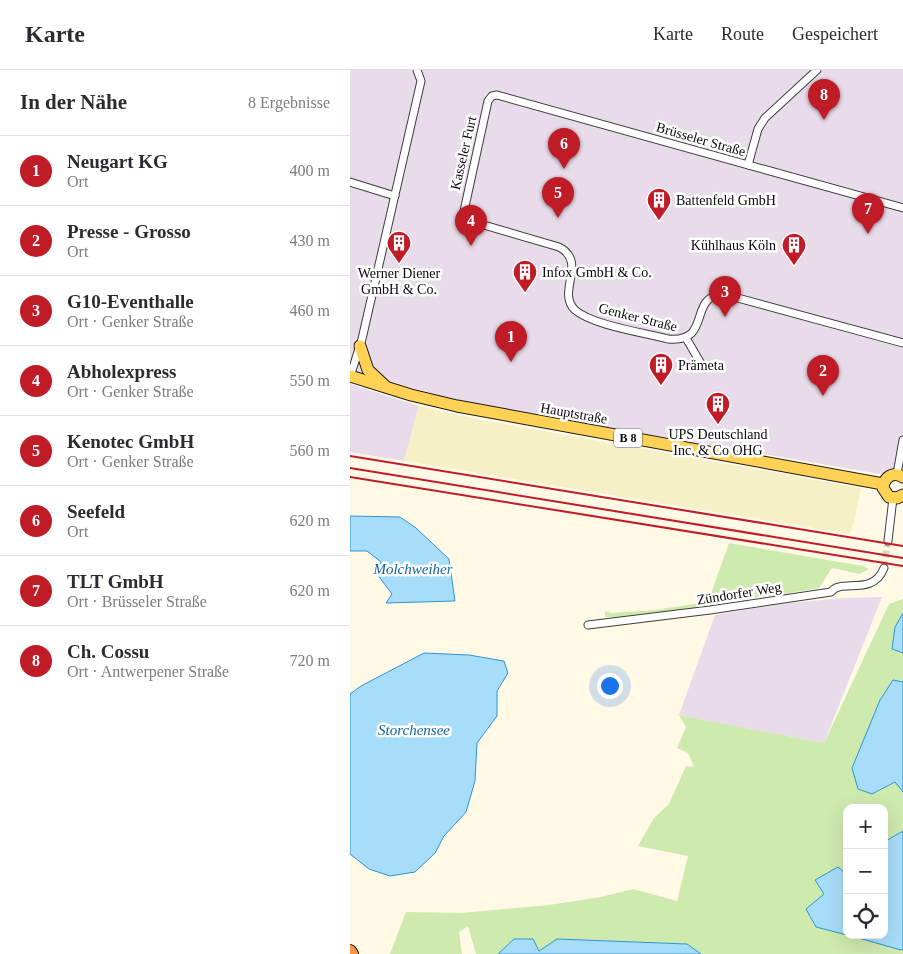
<!DOCTYPE html>
<html lang="de">
<head>
<meta charset="utf-8">
<style>
	body { margin:0; font-family:Georgia,serif; background:#f2f2f3; color:#2b2b33 }
	.controls { position:absolute; right:15px; bottom:15px; display:grid; overflow:hidden; border-radius:10px; box-shadow:0 5px 20px #0002 }
	.controls button { width:45px; height:45px; display:grid; place-items:center; padding:0; border:0; border-bottom:1px solid #e1e1e2; background:#fff; color:#2b2b33; font:25px sans-serif }
	.you { position:absolute; left:259px; top:615px; width:18px; height:18px; margin:-12px; border:4px solid #fff; border-radius:50%; background:#1a73e8; box-shadow:0 0 0 8px #1a73e833 }
	.badge { display:grid; place-items:center; width:32px; height:32px; border-radius:50%; background:#bf1c28; color:#fff; font-size:16px; font-weight:700 }
	.pin { position:absolute; translate:-50% -41px; filter:drop-shadow(0 1px 2px #0008) }
	.pin::after { content:''; position:absolute; top:26px; width:18px; height:15px; background:inherit; clip-path:polygon(0 0,100% 0,50% 100%) }
	.list { margin:0; padding:0; list-style:none }
	h2 { display:flex; justify-content:space-between; align-items:center; height:65px; margin:0; padding:0 20px; font-size:21px }
	h2 small { font-size:16px; font-weight:400; color:#7c7c81 }
	.list li { display:grid; grid-template-columns:32px 1fr auto; gap:15px; align-items:center; box-sizing:border-box; height:70px; padding:0 20px; border-top:1px solid #e1e1e2 }
	.list b { display:block; font-size:19px; white-space:nowrap }
	.list p { margin:0; font-size:16px; white-space:nowrap; color:#7c7c81 }
	.list em { font-size:16px; font-style:normal; color:#7c7c81 }
	.icon { flex:none; width:28px; height:28px; fill:none; stroke:currentColor; stroke-width:2; stroke-linecap:round; stroke-linejoin:round }
	.map { position:relative; flex:none; width:553px; height:884px; overflow:hidden }
	header { display:flex; align-items:center; gap:30px; box-sizing:border-box; height:70px; padding:0 25px; background:#fff; border-bottom:1px solid #e1e1e2 }
	header strong { font-size:24px }
	nav { display:flex; gap:28px; margin-inline-start:auto; font-size:18px }
	main { display:flex }
	aside { flex:1; background:#fff }
	.map>svg:first-child { display:block }
	.industrial { fill:#e8dcea }
	.farmland { fill:#f6f0c6 }
	.green { fill:#cfeaaf }
	.water { fill:#a8ddf9; stroke:#2c95d4 }
	.lines { fill:none; stroke-linecap:round; stroke-linejoin:round }
	.street-tunnel { stroke:#dad5c5; stroke-width:7; stroke-dasharray:7 3.5; stroke-linecap:butt }
	.street-casing { stroke:#3d3d3d; stroke-width:9 }
	.primary-casing { stroke:#1b1b1b; stroke-width:13 }
	.highway-casing { stroke:#1b1b1b; stroke-width:14 }
	.street { stroke:#fff; stroke-width:7 }
	.primary { stroke:#ffd256; stroke-width:11 }
	.highway { stroke:#fc9547; stroke-width:12 }
	.rail { stroke:#bf1c28; stroke-width:2 }
	.labels { text-anchor:middle; stroke-width:5; stroke-linejoin:round; paint-order:stroke }
	.shield { fill:#fff; stroke:#545454; stroke-width:1 }
	.shield-label { font-size:12px; font-weight:bold; fill:#0a0a0a }
	.street-label { font-size:14px; fill:#0a0a0a; stroke:#fff }
	.poi-label { font-size:14px; fill:#0a0a0a; stroke:#fff; text-anchor:start }
	.water-label { font-size:15px; font-style:italic; fill:#0f64a0; stroke:#fff }
</style>
</head>
<body>
<header>
<strong>Karte</strong>
<nav><a>Karte</a><a>Route</a><a>Gespeichert</a></nav>
</header>
<main>
<aside>
<h2>In der Nähe<small>8 Ergebnisse</small></h2>
<ul class="list">
<li><span class="badge">1</span><div><b>Neugart KG</b><p>Ort</p></div><em>400 m</em></li>
<li><span class="badge">2</span><div><b>Presse - Grosso</b><p>Ort</p></div><em>430 m</em></li>
<li><span class="badge">3</span><div><b>G10-Eventhalle</b><p>Ort · Genker Straße</p></div><em>460 m</em></li>
<li><span class="badge">4</span><div><b>Abholexpress</b><p>Ort · Genker Straße</p></div><em>550 m</em></li>
<li><span class="badge">5</span><div><b>Kenotec GmbH</b><p>Ort · Genker Straße</p></div><em>560 m</em></li>
<li><span class="badge">6</span><div><b>Seefeld</b><p>Ort</p></div><em>620 m</em></li>
<li><span class="badge">7</span><div><b>TLT GmbH</b><p>Ort · Brüsseler Straße</p></div><em>620 m</em></li>
<li><span class="badge">8</span><div><b>Ch. Cossu</b><p>Ort · Antwerpener Straße</p></div><em>720 m</em></li>
</ul>
</aside>
<div class="map">
<svg width="553" height="884" viewBox="0 0 553 884">
	<rect width="100%" height="100%" fill="#fff9e6"/>
	<!-- industrial -->
	<g class="industrial">
		<polygon points="0,0 553,0 553,408 129,335 69,320 0,299"/>
		<polygon points="0,314 69,336 54,391 0,382"/>
		<polygon points="532,527 474,673 329,645 365,545 429,534 494,528"/>
	</g>
	<!-- farmland -->
	<polygon class="farmland" points="69,336 126,349 511,418 504,452 500,464 54,391"/>
	<!-- green -->
	<g class="green">
		<path d="M379,473L513,496L519,499L509,504L482,498L469,518C434,525 398,528 361,533L355,537C322,541 288,548 255,547V541L261,543L304,540L358,532Z"/>
		<polygon points="553,529 553,543 545,557 542,579 553,583 553,612 543,610 530,630 502,698 508,719 522,724 546,712 553,722 553,761 534,772 534,738 497,738 497,801 466,811 474,824 466,857 553,879 553,884 351,884 337,874 208,869 189,881 183,869 164,869 148,884 126,884 118,856 109,862 112,884 40,884 56,842 111,843 199,835 251,827 283,819 327,831 338,786 288,776 304,748 319,734 336,696 344,697 338,683 327,678 336,657 329,645 474,673 539,534"/>
	</g>
	<!-- water -->
	<g class="water">
		<polygon points="0,446 50,447 66,458 99,489 105,531 36,533 42,524 30,508 27,501 31,492 17,481 0,481"/>
		<polygon points="553,543 553,583 542,579 545,557"/>
		<polygon points="74,583 119,585 154,591 158,603 147,621 147,646 127,673 125,711 116,742 94,766 85,783 65,802 40,806 19,799 0,784 0,624 11,616"/>
		<polygon points="543,610 553,612 553,722 545,712 522,724 508,719 502,698 530,630"/>
		<polygon points="553,761 553,879 551,880 498,865 534,865 534,772"/>
		<polygon points="488,797 494,802 497,801 497,865 466,857 456,839 474,824 465,810"/>
		<polygon points="164,869 183,869 189,881 207,869 337,874 351,884 148,884"/>
	</g>
	<g class="lines">
		<!-- street-tunnel -->
		<polyline class="street-tunnel" points="534,498 538,471"/>
		<defs>
			<g id="street">
				<polyline points="398,95 408,59 415,48 467,0"/>
				<polyline points="0,112 45,126"/>
				<path d="M553,138L147,25L142,26L138,31L114,141L115,146L120,151L209,177C238,192 206,222 225,240C242,255 295,263 318,269C363,273 337,227 373,224L553,273"/>
				<polyline points="336,268 353,297"/>
				<polyline points="0,307 12,269 71,11 67,0"/>
				<polyline points="547,404 553,370"/>
				<polyline points="538,471 543,428"/>
				<path d="M238,555L360,540L481,522C490,508 523,527 534,498"/>
			</g>
			<g id="primary">
				<polyline points="10,276 18,300 34,315"/>
				<polyline points="0,306 61,325 107,336 533,414"/>
				<path d="M553,407C543,401 534,407 533,418L539,427L547,428L553,425"/>
			</g>
			<polyline id="highway" points="0,881 2,884"/>
		</defs>
		<!-- street casing -->
		<use href="#street" class="street-casing"/>
		<!-- primary casing -->
		<use href="#primary" class="primary-casing"/>
		<!-- highway casing -->
		<use href="#highway" class="highway-casing"/>
		<!-- street -->
		<use href="#street" class="street"/>
		<!-- primary -->
		<use href="#primary" class="primary"/>
		<!-- highway -->
		<use href="#highway" class="highway"/>
		<!-- rail -->
		<g class="rail">
			<polyline points="0,386 553,476"/>
			<polyline points="0,398 553,488"/>
			<polyline points="0,407 553,496"/>
		</g>
	</g>
	<!-- icons -->
	<defs>
		<symbol id="building-pin" viewBox="-11 -11 22 30"><path d="M0 17L-7.5 6A9.5 9.5 0 1 1 7.5 6Z" fill="#bf1c28" stroke="#fff"/><path d="M-4-6H4V6H1V3H-1V6H-4ZM-2.5-4.3h1.7v1.8h-1.7ZM.8-4.3h1.7v1.8H.8ZM-2.5-1h1.7V.8h-1.7ZM.8-1h1.7V.8H.8Z" fill="#fff"/></symbol>
	</defs>
	<g fill-rule="evenodd">
		<use href="#building-pin" x="295" y="116" width="28" height="38"/>
		<use href="#building-pin" x="35" y="159" width="28" height="38"/>
		<use href="#building-pin" x="430" y="161" width="28" height="38"/>
		<use href="#building-pin" x="161" y="188" width="28" height="38"/>
		<use href="#building-pin" x="297" y="281" width="28" height="38"/>
		<use href="#building-pin" x="354" y="320" width="28" height="38"/>
	</g>
	<g class="labels">
		<!-- shield labels -->
		<rect class="shield" x="264" y="358.5" width="28" height="19" rx="4"/>
		<g class="shield-label">
			<text x="278" y="372">B 8</text>
		</g>
		<!-- street labels -->
		<g class="street-label">
			<text transform="translate(351 69) rotate(16)" y="5">Brüsseler Straße</text>
			<text transform="translate(113 83) rotate(-77)" y="5">Kasseler Furt</text>
			<text transform="translate(288 247) rotate(14)" y="5">Genker Straße</text>
			<text transform="translate(224 343) rotate(10)" y="5">Hauptstraße</text>
			<text transform="translate(389 523) rotate(-9)" y="5">Zündorfer Weg</text>
		</g>
		<!-- poi labels -->
		<g class="poi-label">
			<text x="326" y="135">Battenfeld GmbH</text>
			<text x="426" y="180" text-anchor="end">Kühlhaus Köln</text>
			<text x="192" y="207">Infox GmbH &amp; Co.</text>
			<text x="49" y="208" text-anchor="middle">Werner Diener<tspan x="49" dy="16">GmbH &amp; Co.</tspan></text>
			<text x="328" y="300">Prämeta</text>
			<text x="368" y="369" text-anchor="middle">UPS Deutschland<tspan x="368" dy="16">Inc. &amp; Co OHG</tspan></text>
		</g>
		<!-- water labels -->
		<g class="water-label">
			<text x="63" y="504">Molchweiher</text>
			<text x="64" y="665">Storchensee</text>
		</g>
	</g>
</svg>
<div class="controls">
<button>+</button>
<button>−</button>
<button><svg class="icon" aria-label="locate" viewBox="0 0 24 24"><circle cx="12" cy="12" r="6"/><path d="M12 2v4M12 18v4M2 12h4M18 12h4"/></svg></button>
</div>
<div class="you"></div>
<div class="pin badge" style="left:161px;top:292px">1</div>
<div class="pin badge" style="left:473px;top:326px">2</div>
<div class="pin badge" style="left:375px;top:247px">3</div>
<div class="pin badge" style="left:121px;top:176px">4</div>
<div class="pin badge" style="left:208px;top:148px">5</div>
<div class="pin badge" style="left:214px;top:99px">6</div>
<div class="pin badge" style="left:518px;top:164px">7</div>
<div class="pin badge" style="left:474px;top:50px">8</div>
</div>
</main>
</body>
</html>
